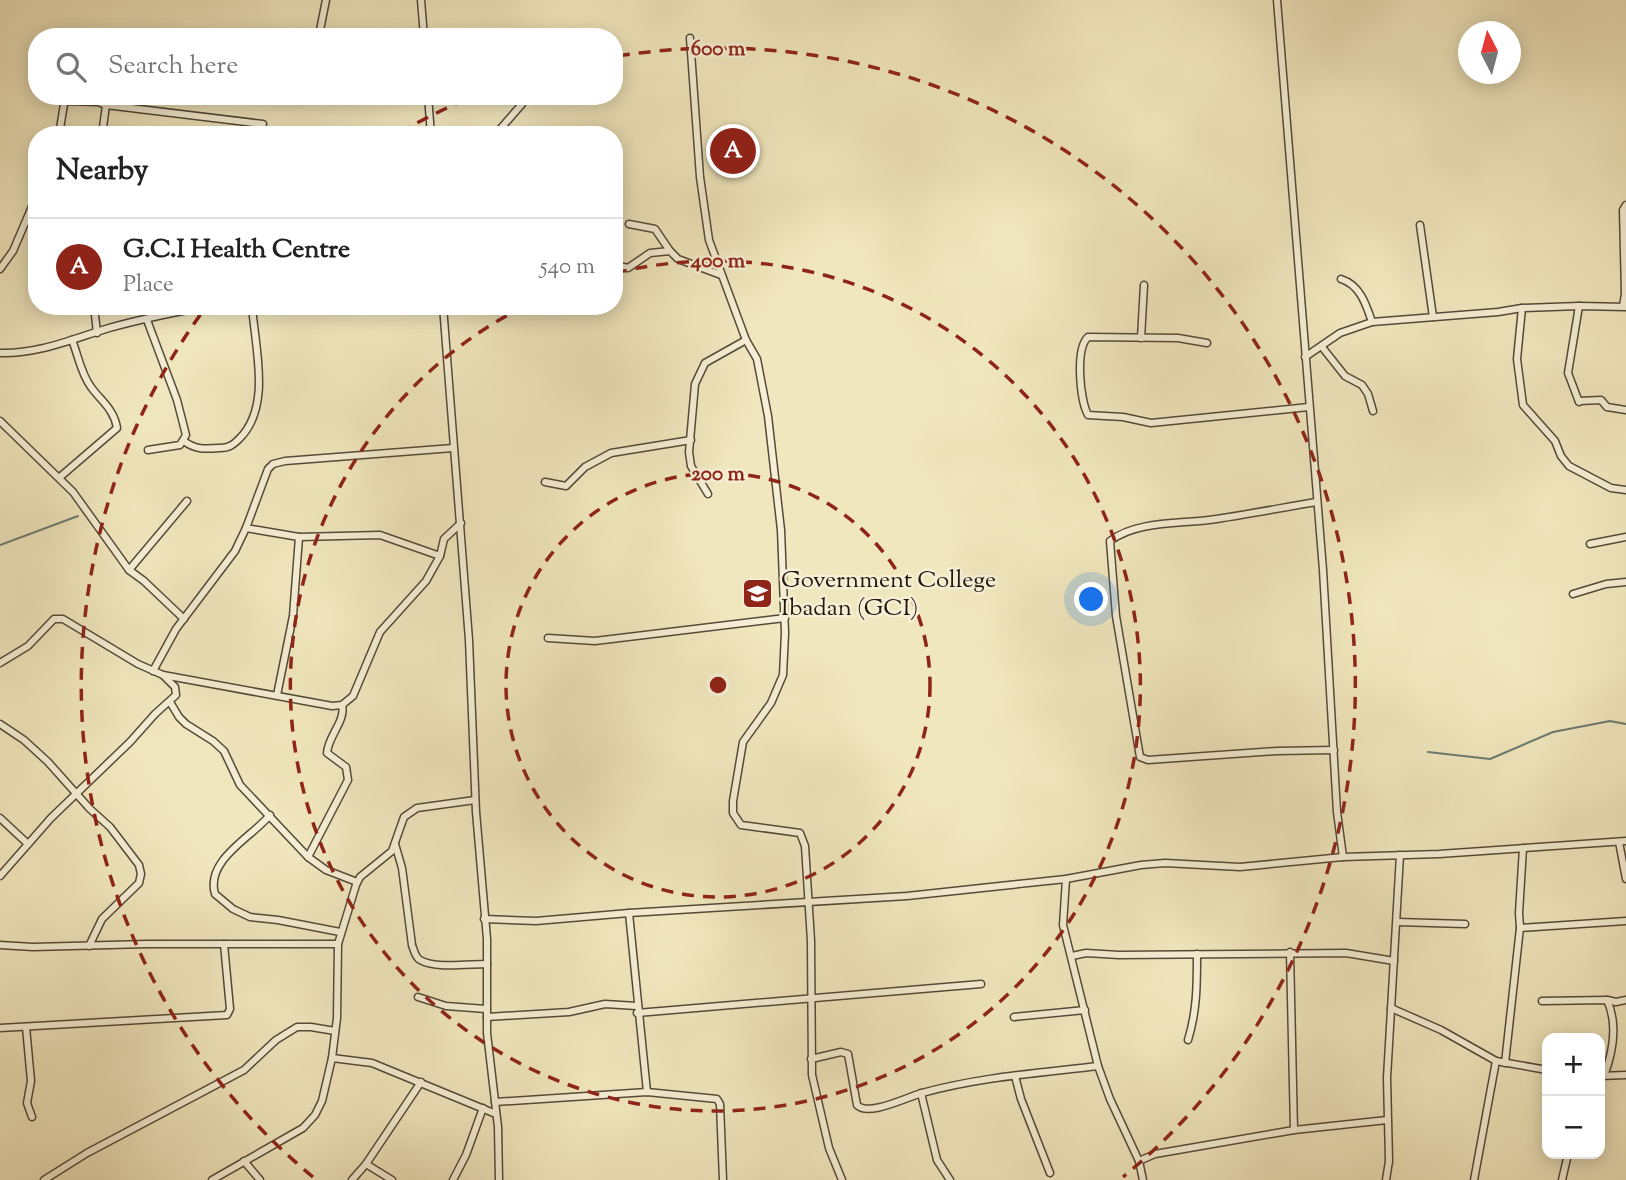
<!DOCTYPE html>
<html lang="en">
<head>
<meta charset="utf-8">
<style>
	body { margin:0; font-family:"Sorts Mill Goudy",serif; background:#f2f2f2; color:#222 }
	.controls { position:absolute; right:21px; bottom:21px; display:grid; overflow:hidden; border-radius:14px; box-shadow:0 4px 18px #0003 }
	.controls button { width:63px; height:63px; display:grid; place-items:center; padding:0; border:0; border-bottom:2px solid #e0e0e0; background:#fff; color:#222; font:35px sans-serif }
	.compass { position:absolute; left:1458px; top:21px; width:63px; height:63px; border-radius:50%; background:#fff; box-shadow:0 4px 18px #0003; rotate:354deg }
	.you { position:absolute; left:1092px; top:600px; width:24px; height:24px; margin:-18px; border:5px solid #fff; border-radius:50%; background:#1a73e8; box-shadow:0 0 0 10px #1a73e833 }
	.badge { display:grid; place-items:center; width:46px; height:46px; border-radius:50%; background:#8f2418; color:#fff; font-size:23px; font-weight:700 }
	.pin { position:absolute; translate:-50% -50%; border:4px solid #fff; box-shadow:0 2px 7px #0006 }
	.list { margin:0; padding:0; list-style:none }
	h2 { display:flex; justify-content:space-between; align-items:center; height:91px; margin:0; padding:0 28px; font-size:30px }
	h2 small { font-size:23px; font-weight:400; color:#767676 }
	.list li { display:grid; grid-template-columns:46px 1fr auto; gap:21px; align-items:center; box-sizing:border-box; height:98px; padding:0 28px; border-top:2px solid #e0e0e0 }
	.list b { display:block; font-size:26px; white-space:nowrap }
	.list p { margin:0; font-size:23px; white-space:nowrap; color:#767676 }
	.list em { font-size:23px; font-style:normal; color:#767676 }
	.icon { flex:none; width:38px; height:38px; fill:none; stroke:currentColor; stroke-width:2; stroke-linecap:round; stroke-linejoin:round }
	.map { position:relative; flex:none; width:1626px; height:1180px; overflow:hidden }
	.search { position:absolute; background:#fff; box-shadow:0 4px 18px #0003; left:28px; top:28px; width:595px; height:77px; display:flex; align-items:center; gap:18px; box-sizing:border-box; padding:0 24px; border-radius:28px; color:#767676; font-size:26px }
	.panel { position:absolute; background:#fff; box-shadow:0 4px 18px #0003; left:28px; top:126px; width:595px; height:189px; border-radius:28px }
	.map>svg:first-child { display:block }
	.lines { fill:none; stroke-linecap:round; stroke-linejoin:round }
	.stream { stroke:#6b7b73; stroke-width:2 }
	.street-casing { stroke:#554a39; stroke-width:9 }
	.street { stroke:#f6efd5; stroke-width:6 }
	.ring { fill:none; stroke:#8f2418; stroke-width:3.5; stroke-dasharray:12 9 }
	.labels { text-anchor:middle; stroke-width:5; stroke-linejoin:round; paint-order:stroke }
	.poi-label { font-size:24px; fill:#21150d; stroke:#f6efd5; text-anchor:start }
	.centre { fill:#8f2418; stroke:#f6efd5; stroke-width:3.5 }
	.ring-label { font-size:21px; text-anchor:middle; font-weight:bold; fill:#8f2418; stroke:#f6efd5; stroke-width:5; stroke-linejoin:round; paint-order:stroke }
</style>
</head>
<body>
<div class="map">
<svg width="1626" height="1180" viewBox="0 0 1626 1180">
	<rect width="100%" height="100%" fill="#f1e7be"/>
	<filter id="stains"><feTurbulence type="fractalNoise" baseFrequency=".00286" numOctaves="4"/><feColorMatrix values="0 0 0 0 .2 0 0 0 0 .09 0 0 0 0 .02 0 0 0 .5 -.17"/></filter>
	<radialGradient id="worn" r=".72"><stop offset=".6" stop-color="#630" stop-opacity="0"/><stop offset="1" stop-color="#630" stop-opacity=".3"/></radialGradient>
	<g class="lines">
		<!-- stream -->
		<g class="stream">
			<polyline points="0,545 78,516"/>
			<polyline points="1428,752 1490,759 1553,732 1610,721 1626,724"/>
		</g>
		<defs>
			<g id="street">
				<polyline points="421,0 424,37"/>
				<polyline points="1277,0 1323,570 1337,812 1343,857"/>
				<polyline points="316,37 320,30 326,0"/>
				<polyline points="690,38 700,177 709,240 746,340 757,359 768,416 781,530 785,633 783,675 771,703 743,742 733,801 733,813 741,825 800,833 805,846 811,941 812,1075 829,1148 842,1180"/>
				<polyline points="428,96 431,135"/>
				<polyline points="59,135 64,104 67,101 98,102 106,105 263,124"/>
				<polyline points="102,135 106,105"/>
				<polyline points="495,135 522,104 525,96"/>
				<polyline points="629,224 655,229 670,251 678,259 721,275"/>
				<polyline points="1420,225 1433,317"/>
				<polyline points="614,265 628,268 650,253 670,251"/>
				<polyline points="0,269 13,251 37,195"/>
				<path d="M1341,279C1360,285 1366,304 1372,322"/>
				<polyline points="94,306 97,333"/>
				<polyline points="443,306 469,640 476,812 487,939 487,1033 498,1127 499,1180"/>
				<polyline points="1579,306 1568,373 1579,402"/>
				<polyline points="1623,306 1625,294 1623,210 1626,205"/>
				<polyline points="1522,308 1517,359 1523,405 1555,441 1561,456 1569,466 1611,488 1626,490"/>
				<polyline points="147,320 177,400 186,435 180,445 148,450"/>
				<polyline points="1141,338 1144,285"/>
				<path d="M1207,343L1178,338L1088,337C1075,349 1080,400 1088,415L1123,417L1151,423L1309,407"/>
				<polyline points="1322,347 1345,376 1362,385 1368,394 1373,411"/>
				<path d="M0,353C39,354 72,339 109,328C141,319 176,312 209,306"/>
				<polyline points="1305,357 1340,333 1372,322 1498,312 1522,308 1579,306 1626,307"/>
				<polyline points="1579,401 1601,400 1607,407 1626,410"/>
				<polyline points="0,421 73,492 129,570 144,581 184,619"/>
				<path d="M184,441C195,450 206,449 220,448C229,448 233,445 239,439C272,407 255,348 252,306"/>
				<path d="M60,477L117,428C114,409 101,401 91,387C81,374 78,355 72,340"/>
				<polyline points="545,482 566,486 585,467 611,453 691,440"/>
				<polyline points="708,494 691,466 689,452 695,384 705,363 746,340"/>
				<path d="M1316,502C1280,508 1245,515 1209,520C1178,524 1136,521 1110,541L1116,616L1140,757L1148,760L1277,751L1334,750"/>
				<polyline points="246,528 299,537 380,535 440,556"/>
				<polyline points="1590,544 1626,537"/>
				<polyline points="129,570 187,501"/>
				<polyline points="1573,594 1606,584 1626,582"/>
				<polyline points="548,638 595,641 785,618"/>
				<polyline points="0,663 28,646 54,619 63,619 138,664 163,675 175,687 176,695 155,714 130,742 51,818 0,876"/>
				<polyline points="153,671 176,629 235,551 246,528 268,469 273,464 285,461 453,448"/>
				<polyline points="163,675 332,706 342,705 353,696 380,632 426,581 440,556 444,539 461,523"/>
				<polyline points="277,695 293,616 299,537"/>
				<polyline points="170,702 179,717 186,724 213,741 224,751 240,785 308,857 326,870 357,882"/>
				<polyline points="0,724 24,740 48,762 90,809 110,827 139,865 141,874 139,883 102,919 89,946"/>
				<path d="M270,815C252,837 205,860 215,894L233,909L250,917L278,920L340,932"/>
				<polyline points="0,818 28,844"/>
				<polyline points="1619,842 1626,879"/>
				<path d="M395,844L402,868L412,945C414,950 415,957 420,960C435,969 469,964 487,964"/>
				<polyline points="1523,848 1519,913 1520,928 1626,921"/>
				<path d="M308,857L348,780L346,767L327,753C328,736 346,721 342,705"/>
				<polyline points="1066,879 1063,925 1098,1066 1110,1099 1139,1161 1143,1180"/>
				<polyline points="629,913 647,1092"/>
				<polyline points="484,919 536,921 629,913 907,896 1066,879 1141,865 1165,863 1240,867 1343,857 1439,854 1626,841"/>
				<polyline points="1397,922 1465,924"/>
				<polyline points="0,945 33,947 147,944 338,944"/>
				<polyline points="1290,952 1294,1130"/>
				<polyline points="1072,956 1086,953 1119,955 1346,953 1394,961"/>
				<polyline points="418,997 446,1006 486,1009"/>
				<polyline points="1542,1001 1607,1000 1616,1002 1626,1000"/>
				<polyline points="1391,1008 1441,1030 1496,1061 1547,1070"/>
				<polyline points="637,1013 981,984"/>
				<polyline points="487,1017 569,1012 605,1004 637,1006"/>
				<polyline points="1014,1017 1085,1010"/>
				<polyline points="26,1027 31,1081 27,1103 32,1117"/>
				<polyline points="0,1028 227,1015 230,1009 224,944"/>
				<path d="M1188,1040C1197,1011 1197,984 1197,954"/>
				<polyline points="332,1058 372,1063 496,1114"/>
				<path d="M811,1059L841,1052L848,1054L857,1105C868,1117 907,1097 922,1093C980,1077 1039,1073 1098,1066"/>
				<polyline points="1505,1063 1520,928"/>
				<polyline points="1015,1076 1021,1099 1050,1173"/>
				<polyline points="1600,1076 1626,1075"/>
				<path d="M1604,1076C1613,1052 1618,1024 1607,1000"/>
				<polyline points="921,1093 937,1160 950,1180"/>
				<polyline points="495,1102 647,1092 717,1099 720,1104 723,1180"/>
				<polyline points="244,1161 260,1180"/>
				<polyline points="1139,1161 1155,1154 1294,1130 1387,1120"/>
				<polyline points="366,1164 392,1180"/>
				<polyline points="44,1180 87,1153 244,1070 276,1040 297,1027 311,1027 335,1031"/>
				<polyline points="212,1180 303,1128 315,1115 322,1101 332,1058 337,1018 338,944 356,885 360,877 392,851 404,817 417,808 475,800"/>
				<polyline points="352,1180 366,1164 421,1082"/>
				<polyline points="453,1180 466,1155 483,1108"/>
				<polyline points="1386,1180 1389,1161 1387,1078 1400,855"/>
				<polyline points="1474,1180 1496,1061"/>
				<polyline points="1562,1180 1568,1154"/>
			</g>
		</defs>
		<!-- street casing -->
		<use href="#street" class="street-casing"/>
		<!-- street -->
		<use href="#street" class="street"/>
	</g>
	<!-- distance rings -->
	<g class="ring">
		<circle cx="718" cy="685" r="212"/>
		<path d="M615 273A425 425 0 1 1 525 306"/>
		<path d="M313 1177A637 637 0 0 1 203 311M399 133A637 637 0 0 1 474 96M618 56A637 637 0 0 1 1123 1177"/>
	</g>
	<!-- icons -->
	<defs>
		<symbol id="school-square" viewBox="-11 -11 22 22"><rect x="-9" y="-9" width="18" height="18" rx="4" fill="#8f2418" stroke="#f6efd5"/><path d="M0-5L7-2L0 1L-7-2ZM-4 1L0 2.5L4 1V4Q0 6-4 4Z" fill="#fff"/></symbol>
	</defs>
	<g fill-rule="evenodd">
		<use href="#school-square" x="740" y="576" width="35" height="35"/>
	</g>
	<g class="labels">
		<!-- poi labels -->
		<g class="poi-label">
			<text x="781" y="587">Government College<tspan x="781" dy="28">Ibadan (GCI)</tspan></text>
		</g>
	</g>
	<circle cx="718" cy="685" r="10" class="centre"/>
	<g class="ring-label">
		<text x="718" y="55">600 m</text>
		<text x="718" y="267">400 m</text>
		<text x="718" y="480">200 m</text>
	</g>
	<rect width="100%" height="100%" filter="url(#stains)"/>
	<rect width="100%" height="100%" fill="url(#worn)"/>
</svg>
<div class="controls">
<button>+</button>
<button>−</button>
</div>
<svg class="compass" viewBox="-18 -18 36 36"><path d="M0-13l5 13h-10z" fill="#e53935"/><path d="M0 13l5-13h-10z" fill="#767676"/></svg>
<div class="you"></div>
<div class="pin badge" style="left:733px;top:151px">A</div>
<div class="search"><svg class="icon" aria-label="search" viewBox="0 0 24 24"><circle cx="10" cy="10" r="6"/><path d="M15 15l6 6"/></svg>Search here</div>
<section class="panel">
<h2>Nearby<small></small></h2>
<ul class="list">
<li><span class="badge">A</span><div><b>G.C.I Health Centre</b><p>Place</p></div><em>540 m</em></li>
</ul>
</section>
</div>
</body>
</html>
